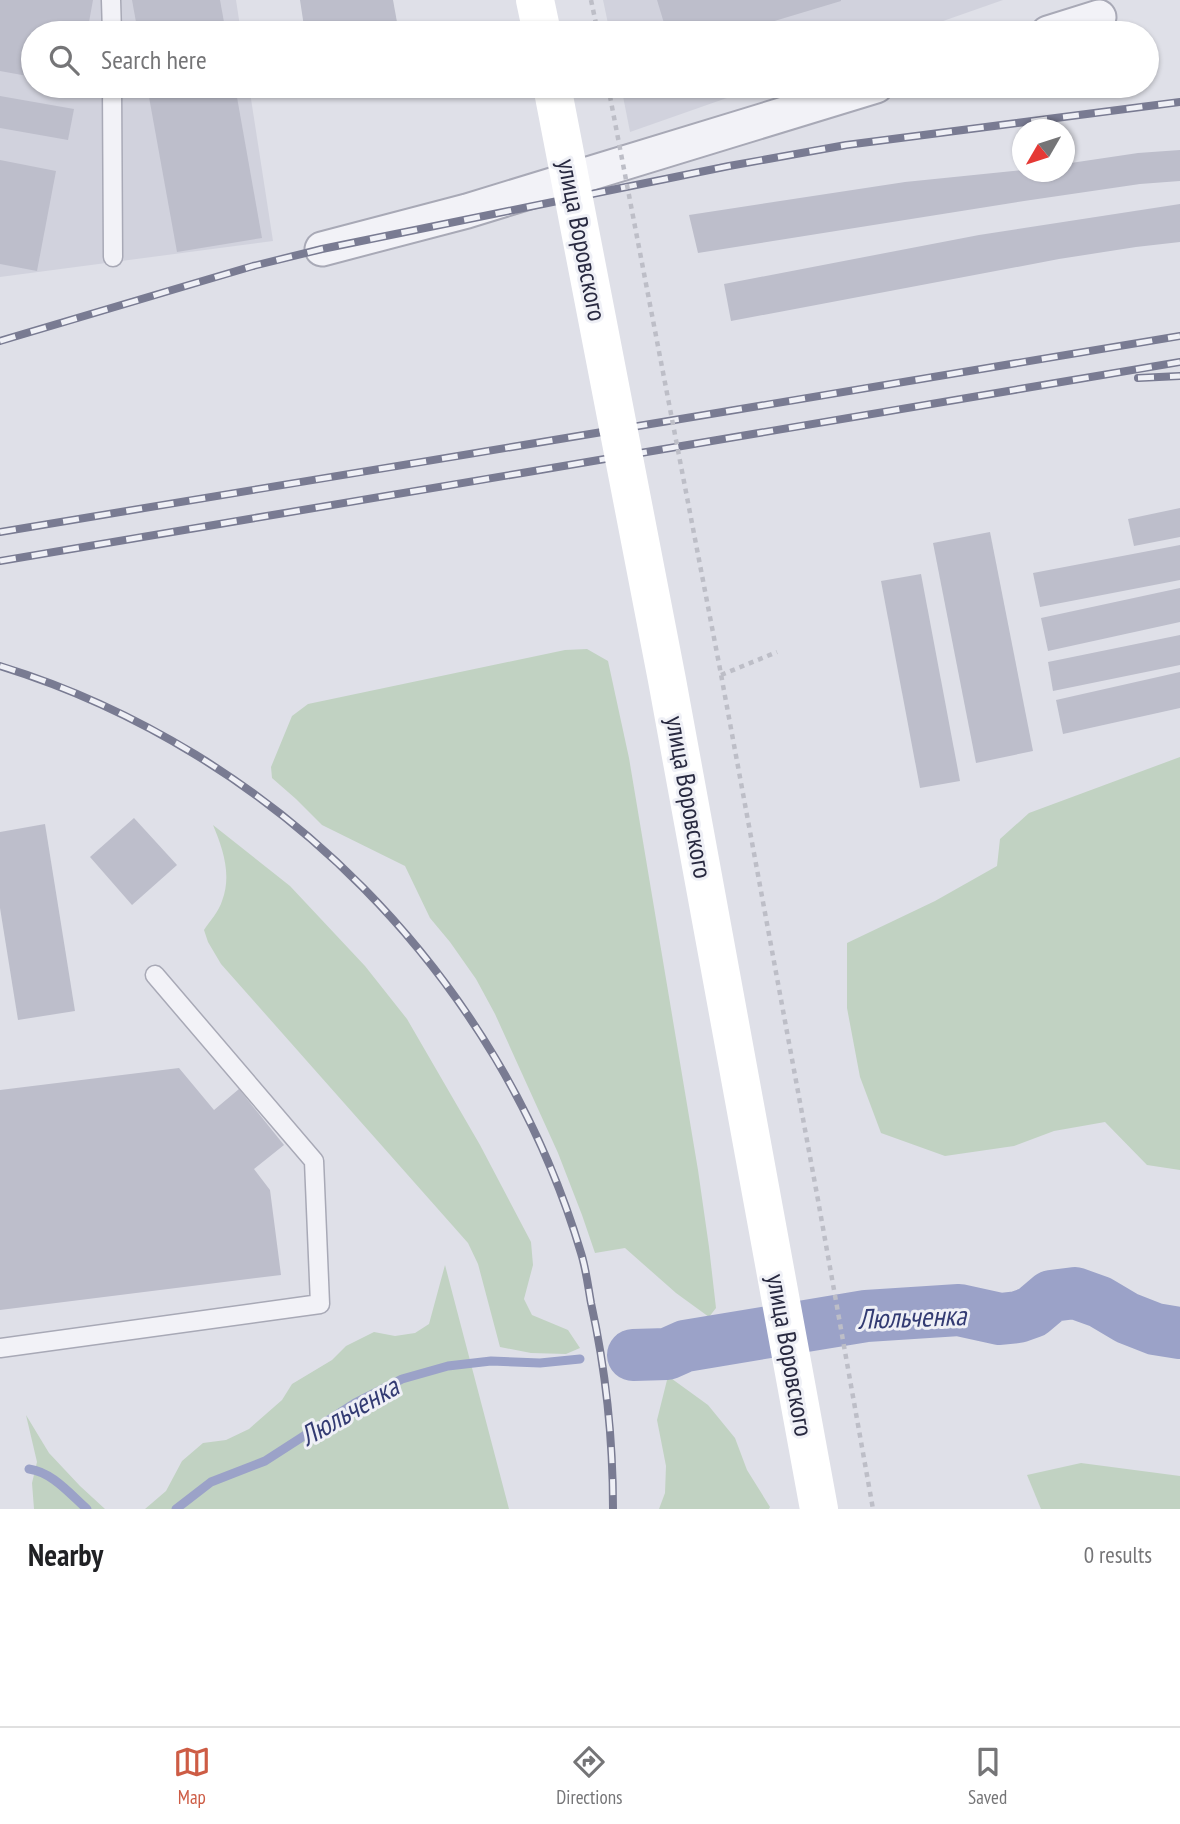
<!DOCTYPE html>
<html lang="en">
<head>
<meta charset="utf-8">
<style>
	body { margin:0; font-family:"PT Sans Narrow",sans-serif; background:#f6f6f6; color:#202124 }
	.compass { position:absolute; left:1012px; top:119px; width:63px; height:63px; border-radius:50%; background:#fff; box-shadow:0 2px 5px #0004; rotate:231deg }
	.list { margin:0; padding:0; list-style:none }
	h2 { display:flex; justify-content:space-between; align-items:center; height:91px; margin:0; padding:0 28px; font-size:30px }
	h2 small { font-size:23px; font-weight:400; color:#757577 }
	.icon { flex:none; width:38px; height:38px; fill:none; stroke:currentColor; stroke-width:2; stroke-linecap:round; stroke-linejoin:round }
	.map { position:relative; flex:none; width:1180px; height:1509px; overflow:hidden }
	.search { position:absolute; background:#fff; box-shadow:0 2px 5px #0004; left:21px; right:21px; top:21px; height:77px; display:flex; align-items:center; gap:18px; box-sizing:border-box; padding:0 24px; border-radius:38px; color:#757577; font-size:26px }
	.sheet { height:217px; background:#fff }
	nav { display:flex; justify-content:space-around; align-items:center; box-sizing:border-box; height:98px; border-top:2px solid #e0e0e0; background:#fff; font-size:19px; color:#757577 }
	nav a { display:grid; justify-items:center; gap:4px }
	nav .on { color:#cd5c45 }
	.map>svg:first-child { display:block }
	.built { fill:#d1d2dd }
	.green { fill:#c1d2c2 }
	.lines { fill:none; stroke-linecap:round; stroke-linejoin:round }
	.stream { stroke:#9ba2c8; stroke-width:9 }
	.river { stroke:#9ba2c8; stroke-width:52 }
	.building { fill:#bdbecb }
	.service-casing { stroke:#a8a9b6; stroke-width:21 }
	.minor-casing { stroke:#a8a9b6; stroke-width:37 }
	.path { stroke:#bdbec7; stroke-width:4.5; stroke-dasharray:5 5; stroke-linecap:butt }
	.service { stroke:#f2f2f7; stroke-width:18 }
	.minor { stroke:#f2f2f7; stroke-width:33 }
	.secondary { stroke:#fff; stroke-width:38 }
	.rail-casing { stroke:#797b92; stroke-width:8 }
	.rail { stroke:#eff0f6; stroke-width:5; stroke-dasharray:16; stroke-linecap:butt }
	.path-bridge { stroke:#bdbec7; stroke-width:4.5; stroke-dasharray:5 5; stroke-linecap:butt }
	.secondary-bridge { stroke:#fff; stroke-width:38 }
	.labels { text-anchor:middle; stroke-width:6; stroke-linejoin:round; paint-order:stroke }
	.street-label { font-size:26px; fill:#282940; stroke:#eff0f6 }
	.water-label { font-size:28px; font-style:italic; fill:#333b73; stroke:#eff0f6 }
</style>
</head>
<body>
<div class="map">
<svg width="1180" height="1509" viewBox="0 0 1180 1509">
	<rect width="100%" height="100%" fill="#dfe0e8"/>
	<!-- built -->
	<g class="built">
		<polygon points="0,0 236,0 241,33 33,33 33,86 249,86 273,241 0,277"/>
		<polygon points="603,0 1003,0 909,33 610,33"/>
		<polygon points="621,86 761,86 630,132"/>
	</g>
	<!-- green -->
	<g class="green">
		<polygon points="587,649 608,661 629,758 698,1170 709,1247 716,1308 709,1317 676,1293 625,1248 595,1253 582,1215 558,1153 495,1014 476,979 450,942 430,918 405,866 322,825 296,799 272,778 271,767 292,716 308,704 565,650"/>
		<polygon points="1180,757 1180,1170 1147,1165 1105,1122 1054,1131 1014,1146 945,1156 881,1133 860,1077 847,1008 847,943 935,901 997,866 1000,839 1029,813"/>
		<path d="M213,825L290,886L365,966L407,1019L480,1145L531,1242L533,1265L524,1299L532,1315L568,1330L580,1348L566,1354L531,1353L500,1347L478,1264L468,1243L221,964L208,942L204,930C210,921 219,911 222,901C232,875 223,849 213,825Z"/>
		<polygon points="445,1265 509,1509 145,1509 166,1491 182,1461 203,1443 226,1440 249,1429 282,1400 292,1384 332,1360 346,1346 374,1332 395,1336 415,1333 429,1324"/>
		<polygon points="668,1376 708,1405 735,1438 747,1470 770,1507 769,1509 659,1509 665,1493 666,1466 657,1420"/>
		<polygon points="26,1415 49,1453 80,1486 105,1509 34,1509 32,1483 37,1462"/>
		<polygon points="1081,1463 1180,1476 1180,1509 1041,1509 1027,1475"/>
	</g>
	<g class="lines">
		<!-- stream -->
		<g class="stream">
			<path d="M29,1469C52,1472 70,1494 87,1509"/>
			<polyline points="176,1509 211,1482 265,1461 355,1403 402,1379 448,1366 491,1361 540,1363 580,1359"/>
		</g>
		<!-- river -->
		<polyline class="river" points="633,1355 667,1354 685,1346 866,1316 959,1310 1000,1319 1018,1317 1032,1312 1051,1296 1075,1293 1100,1302 1127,1318 1155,1329 1180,1333"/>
	</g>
	<!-- building -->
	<g class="building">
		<polygon points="0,0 93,0 87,33 33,33 33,77 0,71"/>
		<polygon points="132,0 220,0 226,33 138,33"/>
		<polygon points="300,0 393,0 399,33 305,33"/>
		<polygon points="657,0 841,0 841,1 734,33 667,33"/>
		<polygon points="147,86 235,86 262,238 177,252"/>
		<polygon points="0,96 74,109 68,140 0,128"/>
		<polygon points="1180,150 1180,181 1140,184 1024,201 698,253 689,215 905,182 1023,170 1023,172 1064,172 1064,164 1138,153"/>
		<polygon points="0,160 56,171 37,271 0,264"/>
		<polygon points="1180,204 1180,242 1136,247 1059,259 731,321 724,284 979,235"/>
		<polygon points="1180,508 1180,537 1134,546 1128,519"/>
		<polygon points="990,532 1033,751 976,763 933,543"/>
		<polygon points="1180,545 1180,580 1040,607 1033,573"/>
		<polygon points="921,574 960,781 920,788 881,581"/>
		<polygon points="1180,588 1180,622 1048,651 1041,618"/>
		<polygon points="1180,635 1180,665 1053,691 1048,662"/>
		<polygon points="1180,672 1180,708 1063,734 1056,700"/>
		<polygon points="134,818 177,865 132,905 90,857"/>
		<polygon points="45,824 75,1011 18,1020 0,908 0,832"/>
		<polygon points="179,1068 214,1110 239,1089 284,1145 254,1169 270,1190 281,1275 0,1310 0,1090"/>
	</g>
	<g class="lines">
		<defs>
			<g id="service">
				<polyline points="111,0 112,33"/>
				<polyline points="112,86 113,257"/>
				<polyline points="0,1348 320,1304 314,1161 155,975"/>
			</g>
			<g id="minor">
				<polyline points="1048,33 1099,17"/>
				<polyline points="322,249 467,211 876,86"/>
			</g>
		</defs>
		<!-- service casing -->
		<use href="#service" class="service-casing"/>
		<!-- minor casing -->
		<use href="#minor" class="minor-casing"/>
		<!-- path -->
		<g class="path">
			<polyline points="591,0 598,33"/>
			<polyline points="721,675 777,652"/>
		</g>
		<!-- service -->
		<use href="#service" class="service"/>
		<!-- minor -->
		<use href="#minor" class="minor"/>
		<!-- secondary -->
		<polyline class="secondary" points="535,0 542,33"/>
		<defs>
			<g id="rail">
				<polyline points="0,341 253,266 322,249 729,166 846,145 1180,102"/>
				<polyline points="1138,378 1180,376"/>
				<polyline points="0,532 1180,336"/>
				<polyline points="0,561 1180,362"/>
				<path d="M0,666C276,751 499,977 581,1253C586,1269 588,1286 591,1303C606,1371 613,1439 613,1509"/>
			</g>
		</defs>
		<!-- rail casing -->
		<use href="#rail" class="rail-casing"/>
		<!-- rail -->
		<use href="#rail" class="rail"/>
		<!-- path-bridge -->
		<polyline class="path-bridge" points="608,86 720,669 818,1200 873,1509"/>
		<!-- secondary-bridge -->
		<polyline class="secondary-bridge" points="552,86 667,680 819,1509"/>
	</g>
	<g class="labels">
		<!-- street labels -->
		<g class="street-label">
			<text transform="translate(582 240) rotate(79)" y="9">улица Воровского</text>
			<text transform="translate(689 797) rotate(80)" y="9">улица Воровского</text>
			<text transform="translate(790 1355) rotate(80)" y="9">улица Воровского</text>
		</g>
		<!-- water labels -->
		<g class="water-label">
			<text transform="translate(912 1317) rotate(-2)" y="10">Люльченка</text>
			<text transform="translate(349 1411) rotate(-30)" y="10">Люльченка</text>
		</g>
	</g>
</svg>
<svg class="compass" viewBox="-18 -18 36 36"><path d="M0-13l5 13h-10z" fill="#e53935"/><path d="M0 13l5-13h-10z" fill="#757577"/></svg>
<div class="search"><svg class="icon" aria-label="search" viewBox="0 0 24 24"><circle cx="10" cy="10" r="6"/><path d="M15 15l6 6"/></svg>Search here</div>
</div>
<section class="sheet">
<h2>Nearby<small>0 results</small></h2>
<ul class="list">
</ul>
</section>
<nav>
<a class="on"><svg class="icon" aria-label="map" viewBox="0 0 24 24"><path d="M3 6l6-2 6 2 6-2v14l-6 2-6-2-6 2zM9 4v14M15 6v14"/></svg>Map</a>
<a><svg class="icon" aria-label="directions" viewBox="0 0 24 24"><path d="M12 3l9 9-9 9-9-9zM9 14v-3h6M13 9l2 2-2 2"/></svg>Directions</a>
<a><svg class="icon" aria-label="saved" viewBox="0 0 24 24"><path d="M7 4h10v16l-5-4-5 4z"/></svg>Saved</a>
</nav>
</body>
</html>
